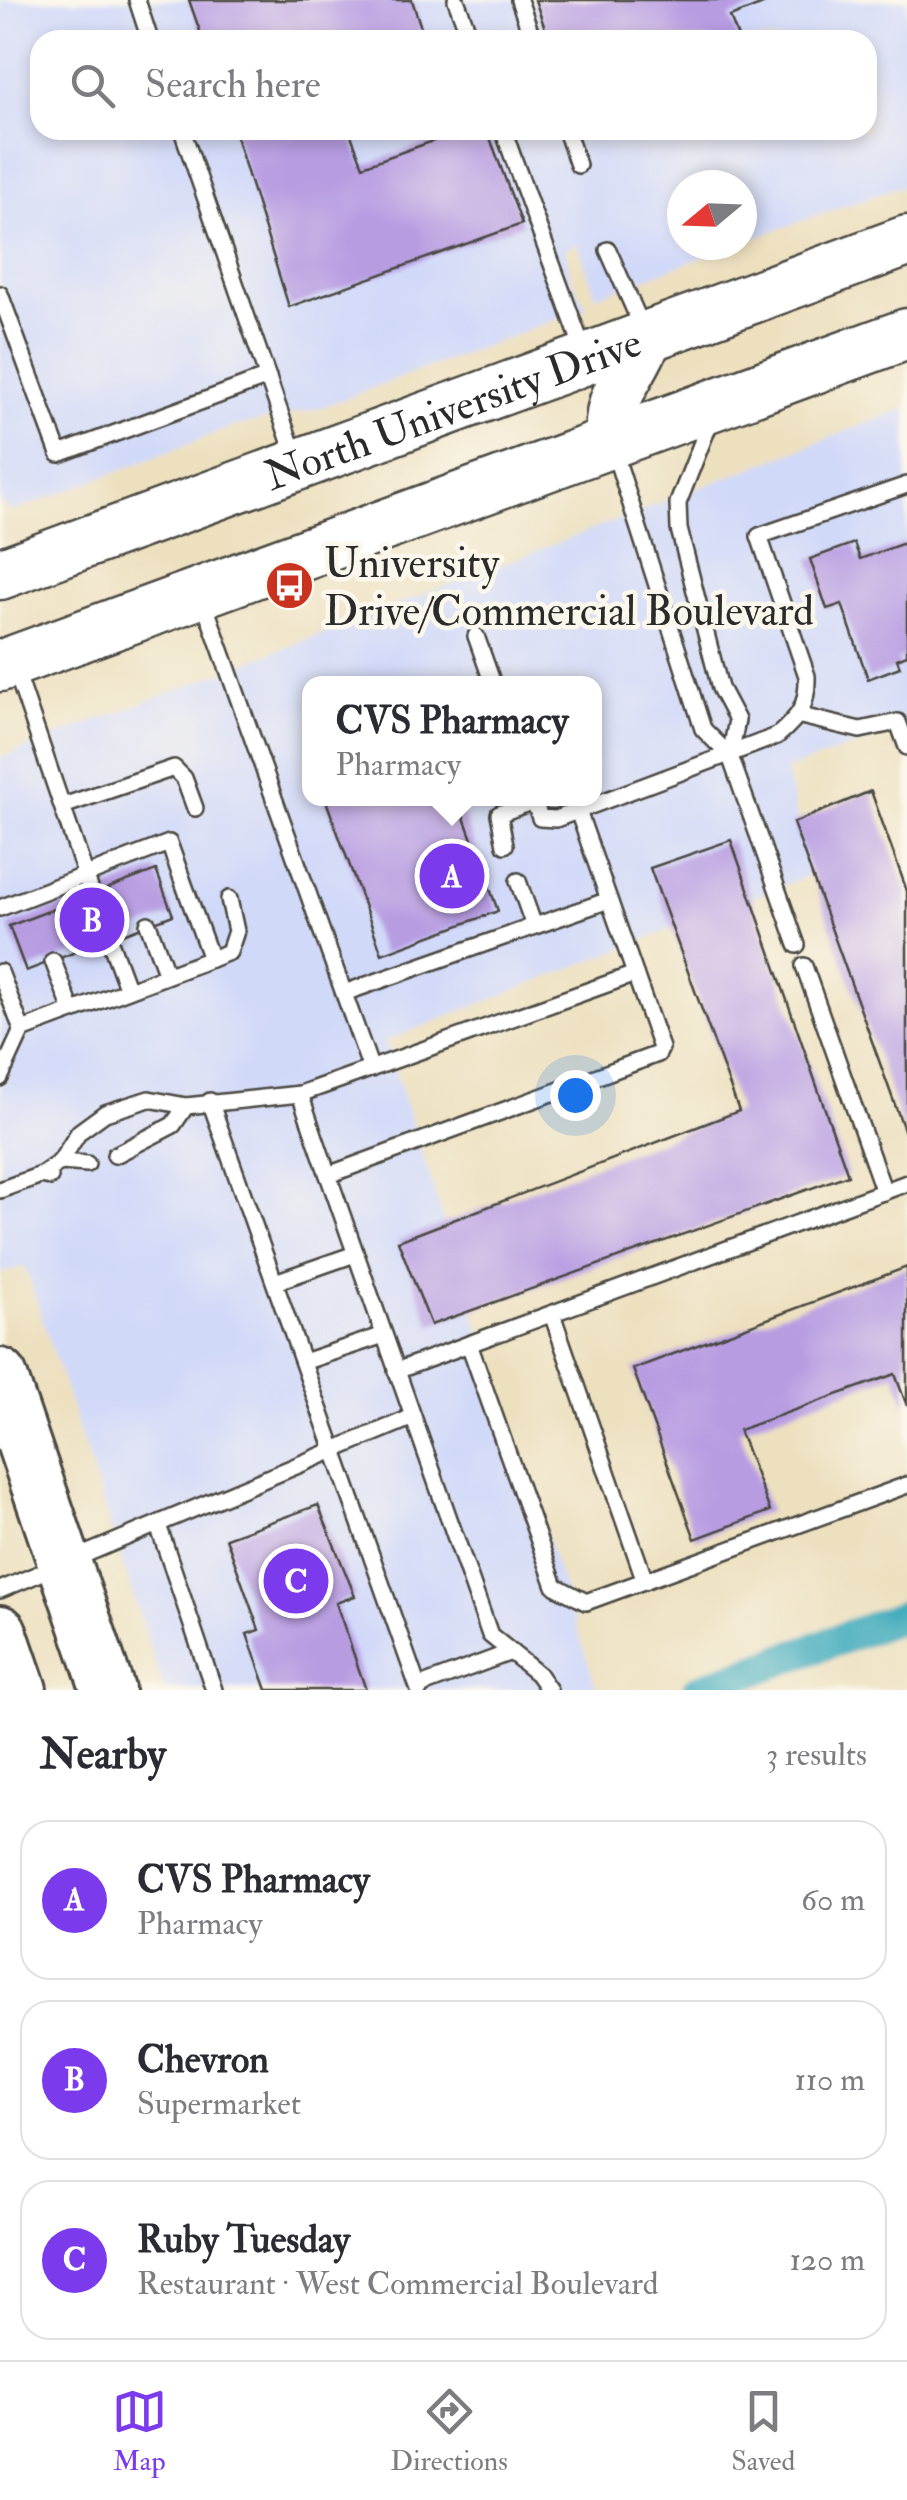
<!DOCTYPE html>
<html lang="en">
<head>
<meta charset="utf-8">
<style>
	body { margin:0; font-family:"IM FELL Double Pica",serif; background:#f7f7f7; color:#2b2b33 }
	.compass { position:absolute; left:667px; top:170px; width:90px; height:90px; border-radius:50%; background:#fff; box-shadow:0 5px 15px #0003; rotate:251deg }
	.you { position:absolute; left:575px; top:1095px; width:35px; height:35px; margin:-25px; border:8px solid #fff; border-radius:50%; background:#1a73e8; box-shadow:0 0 0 15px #1a73e833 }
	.badge { display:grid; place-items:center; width:65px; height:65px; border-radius:50%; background:#7c3aed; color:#fff; font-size:32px; font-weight:700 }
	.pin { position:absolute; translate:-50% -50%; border:5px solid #fff; box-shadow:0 2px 10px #0006 }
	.popup { position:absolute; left:302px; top:676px; width:300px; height:130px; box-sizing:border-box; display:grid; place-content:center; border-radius:20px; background:#fff; filter:drop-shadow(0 2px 8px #0005); font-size:32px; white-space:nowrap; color:#7c7c81 }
	.popup b { font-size:38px; color:#2b2b33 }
	.popup::after { content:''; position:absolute; left:50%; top:100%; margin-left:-20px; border:20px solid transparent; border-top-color:#fff }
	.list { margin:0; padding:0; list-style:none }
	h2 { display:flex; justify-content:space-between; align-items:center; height:130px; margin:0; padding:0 40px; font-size:42px }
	h2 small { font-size:32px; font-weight:400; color:#7c7c81 }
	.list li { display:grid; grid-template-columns:65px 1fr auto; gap:30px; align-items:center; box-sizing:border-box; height:160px; margin:0 20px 20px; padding:0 20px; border:2px solid #e1e1e2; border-radius:30px }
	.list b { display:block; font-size:38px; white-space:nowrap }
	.list p { margin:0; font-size:32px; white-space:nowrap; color:#7c7c81 }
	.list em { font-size:32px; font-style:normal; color:#7c7c81 }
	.icon { flex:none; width:55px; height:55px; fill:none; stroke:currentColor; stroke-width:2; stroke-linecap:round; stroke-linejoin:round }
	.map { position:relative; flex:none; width:907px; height:1690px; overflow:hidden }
	.search { position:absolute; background:#fff; box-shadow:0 5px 15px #0003; left:30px; right:30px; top:30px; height:110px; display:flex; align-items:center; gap:25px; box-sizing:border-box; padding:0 35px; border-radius:30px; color:#7c7c81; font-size:38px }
	.sheet { height:670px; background:#fff }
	nav { display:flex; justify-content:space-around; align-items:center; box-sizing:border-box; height:140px; border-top:2px solid #e1e1e2; background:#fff; font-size:28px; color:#7c7c81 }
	nav a { display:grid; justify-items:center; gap:5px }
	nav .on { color:#7c3aed }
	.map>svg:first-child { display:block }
	.built { fill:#d1d9f9; fill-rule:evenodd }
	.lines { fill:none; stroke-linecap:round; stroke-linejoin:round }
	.canal { stroke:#3ba9bb; stroke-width:32 }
	.building { fill:#b79ce2 }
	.service-casing { stroke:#484641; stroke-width:20 }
	.primary-casing { stroke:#484641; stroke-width:55 }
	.trunk-casing { stroke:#484641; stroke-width:58 }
	.service { stroke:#fff; stroke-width:15 }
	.primary { stroke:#fff; stroke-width:50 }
	.trunk { stroke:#fff; stroke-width:52 }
	.labels { text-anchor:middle; stroke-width:9; stroke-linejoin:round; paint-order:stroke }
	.street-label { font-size:42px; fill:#2b2b2b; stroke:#fbf7ec }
	.poi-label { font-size:42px; fill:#2b2b2b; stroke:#fbf7ec; text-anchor:start }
</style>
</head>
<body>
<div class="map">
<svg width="907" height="1690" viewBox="0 0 907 1690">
	<rect width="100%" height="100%" fill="#fbf7ec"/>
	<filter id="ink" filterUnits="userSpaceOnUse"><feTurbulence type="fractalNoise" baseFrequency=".01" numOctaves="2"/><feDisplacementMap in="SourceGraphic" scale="20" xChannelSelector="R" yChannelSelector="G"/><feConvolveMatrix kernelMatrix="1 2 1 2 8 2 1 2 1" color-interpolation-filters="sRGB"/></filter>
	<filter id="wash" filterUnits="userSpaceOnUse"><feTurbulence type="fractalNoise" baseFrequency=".0048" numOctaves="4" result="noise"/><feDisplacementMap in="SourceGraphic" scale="40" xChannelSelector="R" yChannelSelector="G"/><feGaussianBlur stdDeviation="2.25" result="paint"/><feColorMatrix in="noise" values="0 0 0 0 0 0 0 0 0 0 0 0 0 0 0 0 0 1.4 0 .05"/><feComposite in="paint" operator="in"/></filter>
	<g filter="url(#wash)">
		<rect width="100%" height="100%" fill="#ede0bf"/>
		<!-- built -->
		<g class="built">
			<path d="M0,0H907V184L742,242V185H682V245H735L596,296L578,244L565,248L571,278L587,308L319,408L232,427L12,512L0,502ZM40,40H867V130H40Z"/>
			<path d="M907,408V727L786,770L810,875L385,1041L597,1690H164L25,1266L0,1274V758ZM310,684H594V798H310Z"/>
		</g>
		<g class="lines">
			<!-- canal -->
			<polyline class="canal" points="698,1690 907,1615"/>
		</g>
		<g id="blocks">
			<!-- building -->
			<g class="building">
				<polygon points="189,0 412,0 425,40 203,40"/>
				<polygon points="535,0 773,0 730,17 739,40 549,40"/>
				<polygon points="234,130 349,130 363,166 464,130 487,130 522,224 289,307"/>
				<polygon points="907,542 907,655 897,659 900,667 868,679 842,604 827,609 810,559 854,543 860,559"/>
				<polygon points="871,791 907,891 907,1138 793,823"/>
				<polygon points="325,798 457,798 498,911 382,954"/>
				<polygon points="731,840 848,1175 431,1325 398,1241 739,1111 650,868"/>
				<polygon points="156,870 173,915 26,971 9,926"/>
				<polygon points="907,1267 907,1406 895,1374 739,1430 770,1511 695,1539 633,1369"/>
				<polygon points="318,1505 355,1596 336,1603 366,1690 267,1690 247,1634 259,1630 226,1538"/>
			</g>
		</g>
	</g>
	<g filter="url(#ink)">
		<use href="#blocks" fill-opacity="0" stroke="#484641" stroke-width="2.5"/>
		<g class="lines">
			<defs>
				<g id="service">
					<polyline points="137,0 150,40"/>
					<polyline points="456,0 471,40"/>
					<polyline points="519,0 533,40"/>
					<polyline points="182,130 295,456"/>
					<polyline points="503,130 584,352"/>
					<polyline points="566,130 578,165"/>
					<polyline points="608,250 643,329"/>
					<polyline points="0,294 59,454 268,377"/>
					<polyline points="712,417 678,503 679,529 720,688 737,720 730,756"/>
					<polyline points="614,451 703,729 730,756 797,945"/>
					<polyline points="202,597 371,1069"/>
					<polyline points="476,636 493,684"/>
					<polyline points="14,665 92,894"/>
					<polyline points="801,716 860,730 898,722 907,747"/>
					<path d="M533,798L540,818L556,819L777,736C799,717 808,706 807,676L759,536L907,485"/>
					<polyline points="63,806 174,768 184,778 195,808"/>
					<polyline points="505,845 499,814 534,801"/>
					<polyline points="518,881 534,926"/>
					<polyline points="0,908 169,843 211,959 22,1030"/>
					<polyline points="148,924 167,975"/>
					<polyline points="109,939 128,990"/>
					<polyline points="211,959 229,952 236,931 229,899"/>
					<polyline points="53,961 72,1011"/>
					<polyline points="804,966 884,1192"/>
					<polyline points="0,972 22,1030 0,1078"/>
					<polyline points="344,993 609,900"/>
					<polyline points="300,1094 328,1175"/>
					<polyline points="210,1101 419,1690"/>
					<polyline points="115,1155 173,1125 186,1106"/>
					<polyline points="60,1162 87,1164"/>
					<polyline points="41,1175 60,1162 79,1132 105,1113 149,1099 186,1106 300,1094 635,974"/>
					<polyline points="907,1183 469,1344 555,1586 586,1602 907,1485"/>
					<polyline points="0,1190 41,1175 50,1177"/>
					<polyline points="275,1282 355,1254"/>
					<polyline points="552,1314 645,1581"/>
					<polyline points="303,1362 384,1335"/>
					<polyline points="396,1371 469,1344"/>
					<polyline points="158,1525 214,1690"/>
					<polyline points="0,1590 413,1417"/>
					<polyline points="420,1686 511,1652"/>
					<polyline points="549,1690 538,1674 490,1635 328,1175 658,1054 661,1048 578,811"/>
				</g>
				<g id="primary">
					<path d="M612,442C605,396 631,378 647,337"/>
					<path id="s1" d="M0,574L907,241"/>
					<polyline points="0,666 907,334"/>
				</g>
				<g id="trunk">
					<polyline points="0,1375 108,1690"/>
					<polyline points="0,1632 20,1690"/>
				</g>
			</defs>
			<!-- service casing -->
			<use href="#service" class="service-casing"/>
			<!-- primary casing -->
			<use href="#primary" class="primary-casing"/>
			<!-- trunk casing -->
			<use href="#trunk" class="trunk-casing"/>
			<!-- service -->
			<use href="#service" class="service"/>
			<!-- primary -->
			<use href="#primary" class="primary"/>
			<!-- trunk -->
			<use href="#trunk" class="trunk"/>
		</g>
	</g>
	<!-- icons -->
	<defs>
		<symbol id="bus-disc" viewBox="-11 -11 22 22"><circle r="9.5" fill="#c8321e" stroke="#fbf7ec"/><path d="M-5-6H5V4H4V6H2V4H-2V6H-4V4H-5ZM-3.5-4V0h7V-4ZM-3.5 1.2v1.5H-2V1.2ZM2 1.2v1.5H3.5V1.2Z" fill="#fff"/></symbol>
	</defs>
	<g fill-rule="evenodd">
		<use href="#bus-disc" x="262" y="558" width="55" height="55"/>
	</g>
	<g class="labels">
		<!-- street labels -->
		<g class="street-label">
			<text dy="15" stroke="none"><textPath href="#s1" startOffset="482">North University Drive</textPath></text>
		</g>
		<!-- poi labels -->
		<g class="poi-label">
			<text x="324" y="577">University<tspan x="324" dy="48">Drive/Commercial Boulevard</tspan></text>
		</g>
	</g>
</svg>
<svg class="compass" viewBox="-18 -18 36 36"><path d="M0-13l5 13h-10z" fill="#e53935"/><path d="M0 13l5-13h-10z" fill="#7c7c81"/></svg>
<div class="you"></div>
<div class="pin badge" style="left:452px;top:876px">A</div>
<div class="popup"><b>CVS Pharmacy</b>Pharmacy</div>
<div class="pin badge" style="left:92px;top:920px">B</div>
<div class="pin badge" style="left:296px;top:1581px">C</div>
<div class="search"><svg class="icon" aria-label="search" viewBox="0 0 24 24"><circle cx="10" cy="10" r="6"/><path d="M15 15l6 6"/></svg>Search here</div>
</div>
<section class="sheet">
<h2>Nearby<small>3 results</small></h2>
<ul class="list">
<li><span class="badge">A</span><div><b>CVS Pharmacy</b><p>Pharmacy</p></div><em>60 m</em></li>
<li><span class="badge">B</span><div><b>Chevron</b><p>Supermarket</p></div><em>110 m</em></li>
<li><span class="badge">C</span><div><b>Ruby Tuesday</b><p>Restaurant · West Commercial Boulevard</p></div><em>120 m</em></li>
</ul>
</section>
<nav>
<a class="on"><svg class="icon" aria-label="map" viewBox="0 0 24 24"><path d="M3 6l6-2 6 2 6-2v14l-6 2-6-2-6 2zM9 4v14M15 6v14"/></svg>Map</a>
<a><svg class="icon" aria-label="directions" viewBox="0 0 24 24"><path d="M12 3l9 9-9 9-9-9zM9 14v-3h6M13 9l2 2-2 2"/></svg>Directions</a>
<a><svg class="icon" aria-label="saved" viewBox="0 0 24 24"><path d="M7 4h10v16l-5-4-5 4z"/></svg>Saved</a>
</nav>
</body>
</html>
